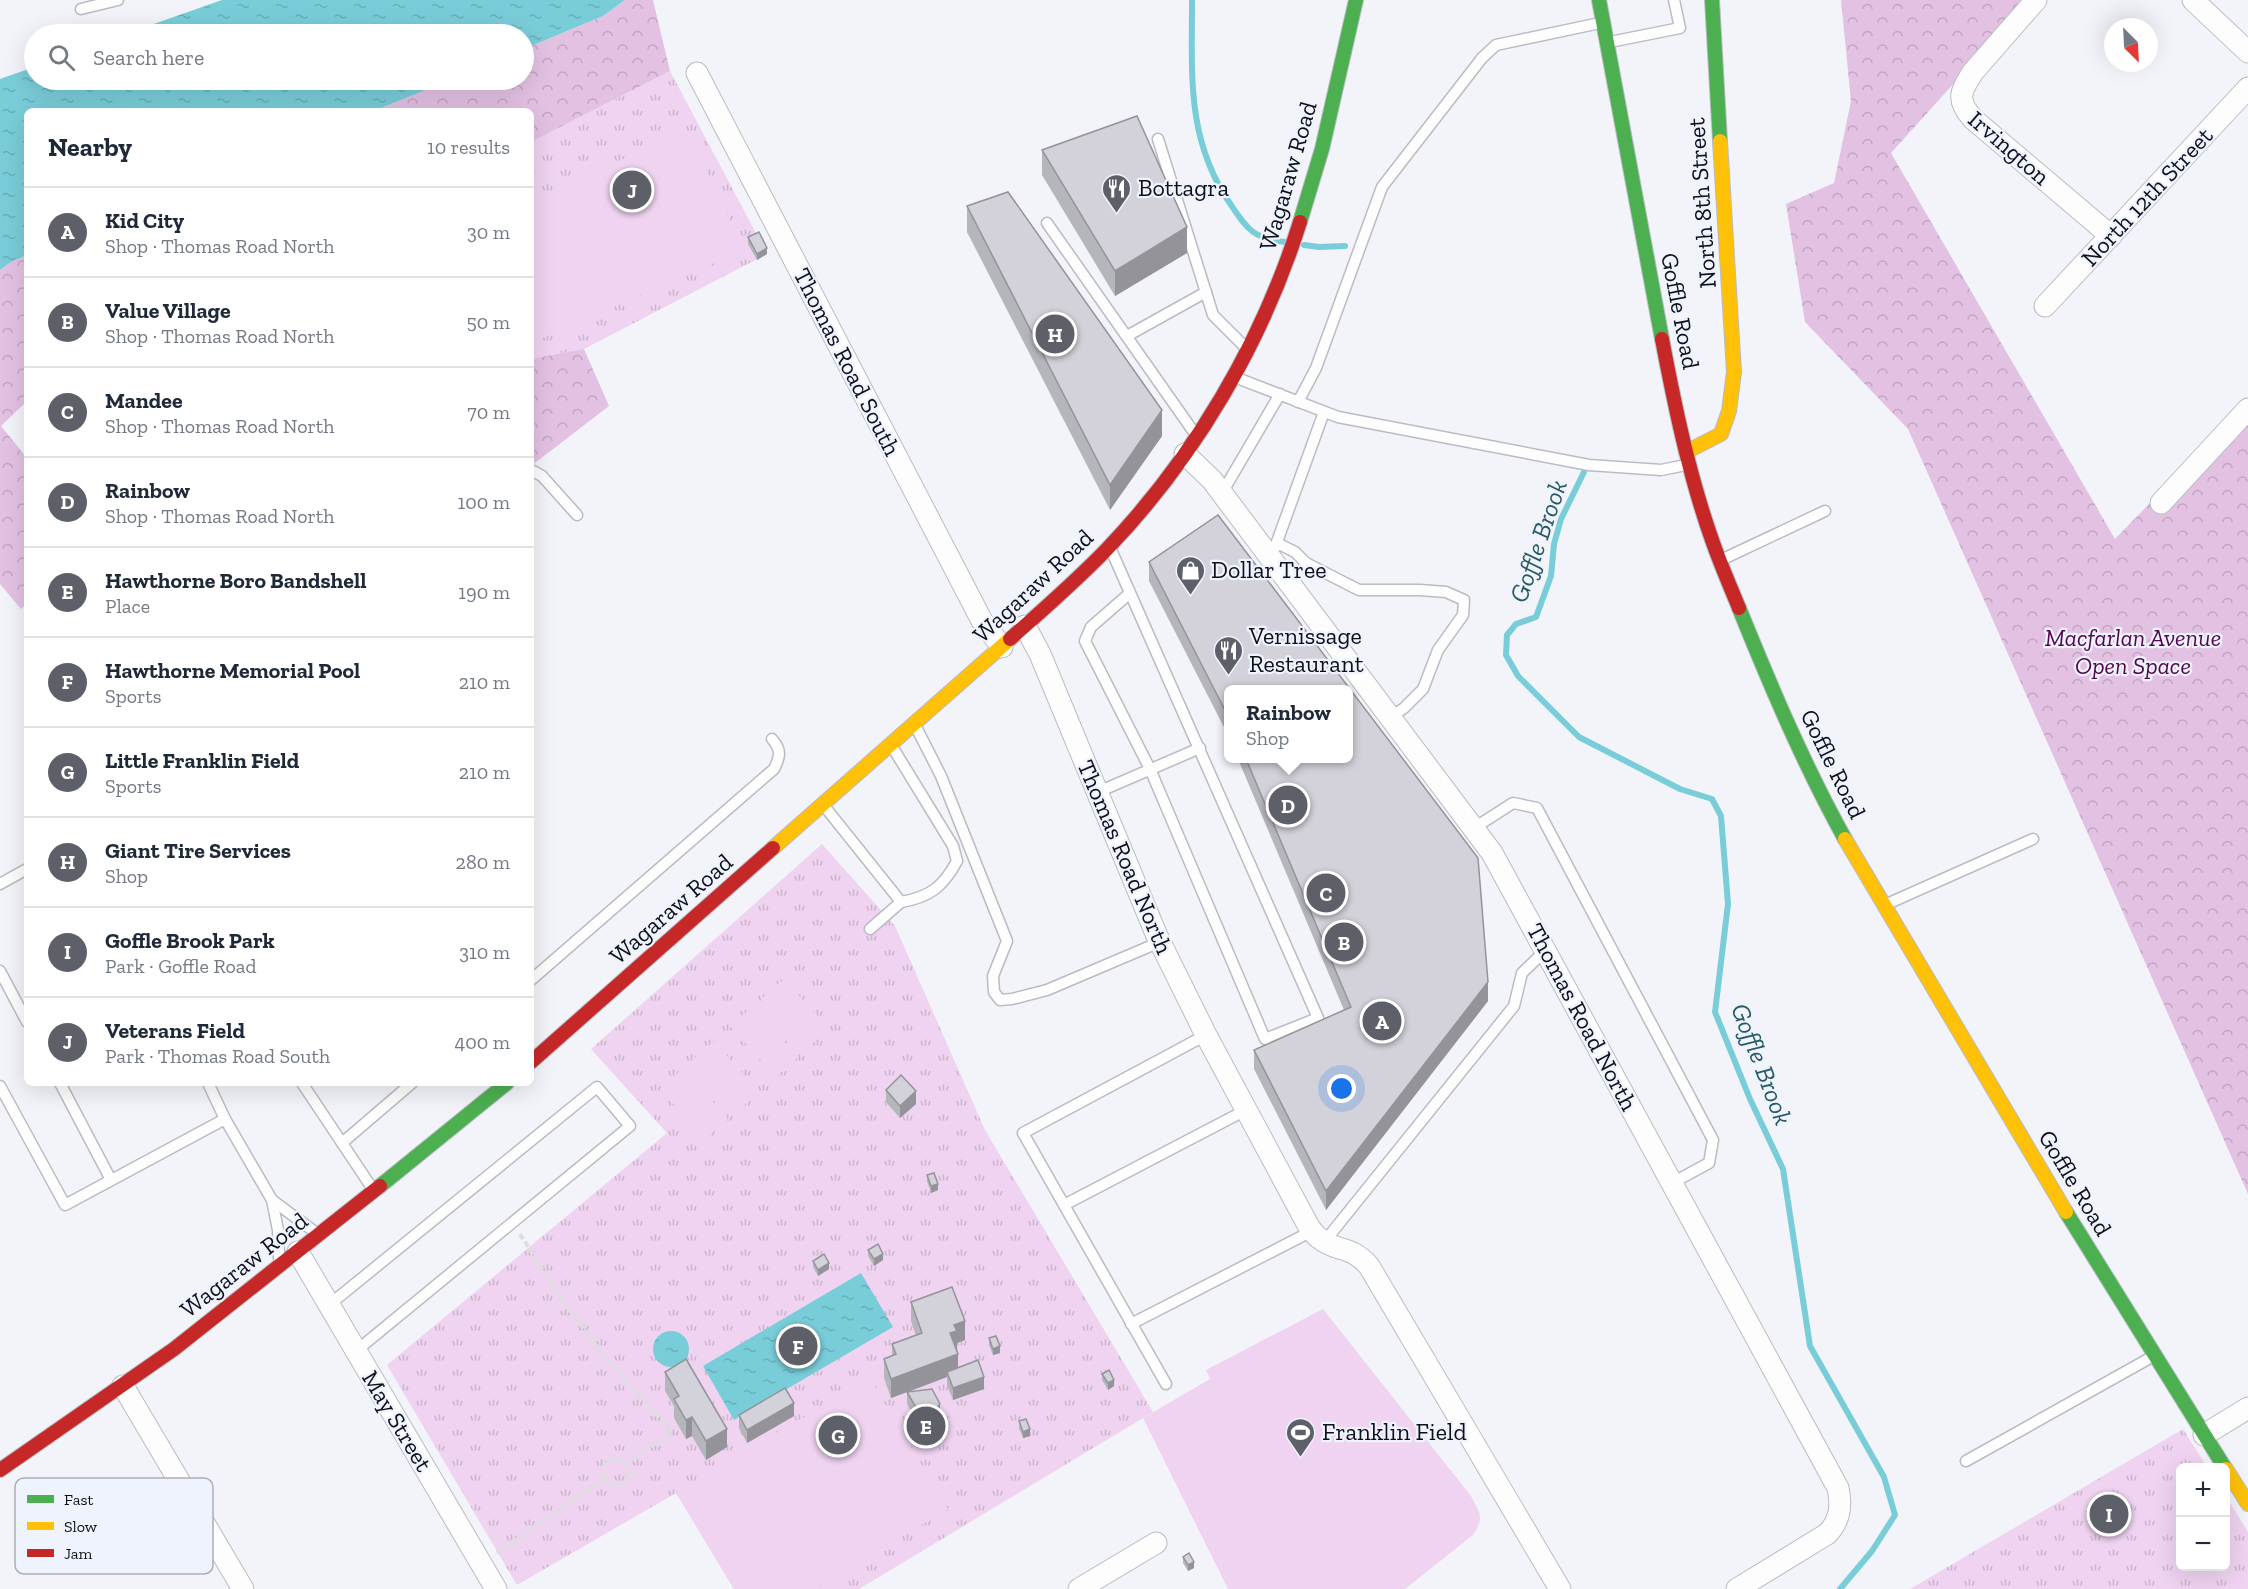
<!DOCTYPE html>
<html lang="en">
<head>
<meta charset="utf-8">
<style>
	body { margin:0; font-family:"Zilla Slab",serif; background:#f6f6f7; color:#1f2937 }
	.controls { position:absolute; right:18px; bottom:18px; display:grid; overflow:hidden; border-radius:9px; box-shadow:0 6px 24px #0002 }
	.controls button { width:54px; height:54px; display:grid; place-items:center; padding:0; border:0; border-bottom:2px solid #e0e1e3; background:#fff; color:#1f2937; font:30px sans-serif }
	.compass { position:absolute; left:2104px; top:18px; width:54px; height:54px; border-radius:50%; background:#fff; box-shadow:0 6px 24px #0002; rotate:156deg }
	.you { position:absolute; left:1342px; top:1089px; width:21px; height:21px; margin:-15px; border:4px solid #fff; border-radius:50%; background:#1a73e8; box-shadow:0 0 0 9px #1a73e833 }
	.badge { display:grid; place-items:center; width:39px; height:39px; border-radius:50%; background:#5d6068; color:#fff; font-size:20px; font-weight:700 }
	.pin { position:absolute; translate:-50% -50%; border:3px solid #fff; box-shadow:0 2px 6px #0006 }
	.popup { position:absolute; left:1224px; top:685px; width:129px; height:78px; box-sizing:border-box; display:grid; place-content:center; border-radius:9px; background:#fff; filter:drop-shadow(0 2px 4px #0005); font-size:20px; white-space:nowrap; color:#747a83 }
	.popup b { font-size:22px; color:#1f2937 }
	.popup::after { content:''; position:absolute; left:50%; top:100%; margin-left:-12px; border:12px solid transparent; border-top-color:#fff }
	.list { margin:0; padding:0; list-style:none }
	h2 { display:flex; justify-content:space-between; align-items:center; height:78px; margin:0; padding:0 24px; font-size:26px }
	h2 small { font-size:20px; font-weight:400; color:#747a83 }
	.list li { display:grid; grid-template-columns:39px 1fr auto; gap:18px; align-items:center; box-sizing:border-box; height:90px; padding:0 24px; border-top:2px solid #e0e1e3 }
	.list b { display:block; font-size:22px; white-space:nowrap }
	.list p { margin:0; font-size:20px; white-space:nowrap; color:#747a83 }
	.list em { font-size:20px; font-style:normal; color:#747a83 }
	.icon { flex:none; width:33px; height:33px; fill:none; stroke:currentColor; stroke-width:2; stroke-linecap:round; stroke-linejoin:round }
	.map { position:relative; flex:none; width:2248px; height:1589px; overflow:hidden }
	.search { position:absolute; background:#fff; box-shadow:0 6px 24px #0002; left:24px; top:24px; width:510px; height:66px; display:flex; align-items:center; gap:15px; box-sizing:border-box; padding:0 21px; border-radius:33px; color:#747a83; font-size:22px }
	.panel { position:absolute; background:#fff; box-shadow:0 6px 24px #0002; left:24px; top:108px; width:510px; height:978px; border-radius:9px }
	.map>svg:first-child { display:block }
	.grass { fill:url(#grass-tufts) }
	.forest { fill:url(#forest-crowns) }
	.pitch { fill:#efd3f0 }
	.water { fill:url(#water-ripples) }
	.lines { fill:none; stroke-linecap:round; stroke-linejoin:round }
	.stream { stroke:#79cdd9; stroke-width:6 }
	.lane-casing { stroke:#b9bcc3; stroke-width:13 }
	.street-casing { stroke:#b9bcc3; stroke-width:23 }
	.fast-casing { stroke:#b9bcc3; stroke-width:16 }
	.slow-casing { stroke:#b9bcc3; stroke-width:16 }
	.jam-casing { stroke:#b9bcc3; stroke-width:16 }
	.path { stroke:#dedee0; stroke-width:4; stroke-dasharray:6 3; stroke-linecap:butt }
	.lane { stroke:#fdfdfe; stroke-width:10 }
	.street { stroke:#fdfdfe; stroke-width:21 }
	.fast { stroke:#4caf50; stroke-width:14 }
	.slow { stroke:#ffc107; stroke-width:14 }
	.jam { stroke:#c62828; stroke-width:14 }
	.wall { fill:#b5b5bc }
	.shaded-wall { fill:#949399 }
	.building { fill:#d3d2db; stroke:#949399; stroke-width:1.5 }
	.labels { text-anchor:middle; stroke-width:4.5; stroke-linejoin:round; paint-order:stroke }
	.street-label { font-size:24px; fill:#0d1019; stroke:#eff3fe }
	.poi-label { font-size:24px; fill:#0d1019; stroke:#eff3fe; text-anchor:start }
	.park-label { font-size:24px; font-style:italic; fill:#540551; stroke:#eff3fe }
	.water-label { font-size:26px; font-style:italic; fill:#285a61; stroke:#eff3fe }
	.key { fill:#eff3fe; stroke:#abafb9; stroke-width:1.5 }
	.key-label { font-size:16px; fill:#0d1019 }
</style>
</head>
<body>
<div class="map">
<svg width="2248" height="1589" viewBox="0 0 2248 1589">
	<defs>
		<pattern id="grass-tufts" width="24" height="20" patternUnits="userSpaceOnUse" patternTransform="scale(1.5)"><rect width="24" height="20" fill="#efd3f0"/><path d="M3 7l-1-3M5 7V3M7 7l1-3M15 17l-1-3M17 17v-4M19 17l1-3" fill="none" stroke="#ccb4cd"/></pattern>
		<pattern id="forest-crowns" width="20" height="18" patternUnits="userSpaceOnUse" patternTransform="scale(1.5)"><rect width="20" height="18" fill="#e3c1e3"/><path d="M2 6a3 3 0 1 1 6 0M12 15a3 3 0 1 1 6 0" fill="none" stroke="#c2a5c2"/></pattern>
		<pattern id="water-ripples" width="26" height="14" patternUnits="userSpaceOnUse" patternTransform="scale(1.5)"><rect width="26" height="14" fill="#79cdd9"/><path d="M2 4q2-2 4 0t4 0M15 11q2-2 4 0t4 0" fill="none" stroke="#67afba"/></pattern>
	</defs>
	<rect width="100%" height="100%" fill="#f2f4fa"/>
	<!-- grass -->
	<g class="grass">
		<polygon points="670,71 767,254 584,349 531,359 531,142"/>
		<polygon points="822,844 895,926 985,1130 1153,1412 859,1589 734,1589 676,1493 517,1585 387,1365 667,1133 591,1049"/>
		<polygon points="2183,1429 2207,1467 2180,1468 2180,1566 2226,1566 2226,1496 2248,1532 2248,1589 1910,1589"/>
	</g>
	<!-- forest -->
	<g class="forest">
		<polygon points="625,0 653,0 670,71 531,142 531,111 374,111 450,80 524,80 524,49 603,16"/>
		<polygon points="1841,0 2029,0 1891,153 2115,539 2248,402 2248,1194 1908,429 1805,322 1786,204 1834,183 1851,101"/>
		<polygon points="27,255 27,401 1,426 27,458 27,603 21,609 0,584 0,270 11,262"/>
		<polygon points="584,349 609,406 531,466 531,359"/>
	</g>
	<!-- pitch -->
	<g class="pitch">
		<polygon points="688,131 744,250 531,343 531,199"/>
		<polygon points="784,979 829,1029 806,1049 761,999"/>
		<polygon points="753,1006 798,1057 776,1077 730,1026"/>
		<polygon points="714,1041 759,1092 737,1112 691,1061"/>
		<polygon points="683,1068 728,1119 705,1139 660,1089"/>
		<path d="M1323,1309L1471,1496C1480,1514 1485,1517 1473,1535L1405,1589H1228L1143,1418L1210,1379L1206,1370Z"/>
		<polygon points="870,1378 948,1509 814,1589 734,1589 676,1492"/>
	</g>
	<!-- water -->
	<g class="water">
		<polygon points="222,0 625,0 603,16 524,49 524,34 125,34"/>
		<polygon points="34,67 34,80 450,80 374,111 27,111 27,255 11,262 0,270 0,79"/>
		<polygon points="861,1273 893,1327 734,1420 703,1366"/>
		<circle cx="671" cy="1349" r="18"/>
	</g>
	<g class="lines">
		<!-- stream -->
		<g class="stream">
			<path d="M1192,0C1192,75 1186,140 1231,205C1248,230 1253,238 1285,242"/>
			<polyline points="1304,245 1319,247 1345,246"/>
			<polyline points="1584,472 1561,519 1554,544 1551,576 1536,617 1516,624 1507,635 1506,655 1518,676 1579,737 1680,789 1712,799 1721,816 1728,904 1715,1012 1750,1099 1783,1169 1810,1346 1884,1477 1895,1515 1872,1551 1840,1589"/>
		</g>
		<defs>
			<g id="lane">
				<polyline points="81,9 118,0"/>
				<polyline points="1610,42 1680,28 1674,0"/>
				<polyline points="1158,139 1213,315 1246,348"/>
				<polyline points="1047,223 1193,431"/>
				<polyline points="1127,336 1206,292"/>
				<polyline points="1237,378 1338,417 1589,465 1661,470 1686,465"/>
				<polyline points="1298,402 1316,368 1382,187 1482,58 1496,45 1600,23"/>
				<polyline points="531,470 542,476 577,515"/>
				<polyline points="1222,493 1280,394"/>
				<polyline points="1277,543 1295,552 1306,563 1359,590 1420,590 1446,592 1464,600 1463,615 1438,650 1423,689 1404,708 1391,717"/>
				<polyline points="1274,550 1324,412"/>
				<polyline points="1112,552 1318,1018 1265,1039 1150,769 1085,641 1091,627 1130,593"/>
				<polyline points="1723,559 1825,511"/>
				<polyline points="916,727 941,776 1007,941 993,976 994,992 1000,1000 1012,999 1047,990 1160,942"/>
				<polyline points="1098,792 1200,748"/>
				<path d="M825,807L901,902C930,897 943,887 957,861L953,846L893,748"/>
				<polyline points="1474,828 1513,803 1537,808 1713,1140 1709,1163 1672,1183"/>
				<polyline points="0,884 27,869"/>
				<polyline points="1887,904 2033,839"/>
				<polyline points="870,929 901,902"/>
				<polyline points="0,971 27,1022"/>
				<path d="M531,980L774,769C780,757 782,750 772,739"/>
				<polyline points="1206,1035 1023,1133 1064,1205 1246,1110"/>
				<polyline points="60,1083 111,1180"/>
				<polyline points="208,1083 225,1119"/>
				<polyline points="302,1083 372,1188"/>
				<polyline points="0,1086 65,1205 225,1119 272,1200 278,1230 279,1258"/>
				<polyline points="342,1143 412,1083"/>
				<polyline points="272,1200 315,1232"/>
				<polyline points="1064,1205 1166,1384"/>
				<polyline points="1325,1241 1514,1006 1522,973 1546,950"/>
				<polyline points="329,1305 597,1087 630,1126 356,1351"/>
				<polyline points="1131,1324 1312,1231"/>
				<polyline points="1966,1461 2150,1358"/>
			</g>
			<g id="street">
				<path d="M2036,0L1973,72C1960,92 1956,100 1973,119L2111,236"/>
				<polyline points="2193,0 2248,52"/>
				<polyline points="697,73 982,621 1002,647"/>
				<polyline points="2045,306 2248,88"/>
				<path d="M1185,454L1212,480L1492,853L1838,1488C1842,1506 1840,1521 1827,1534L1737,1589"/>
				<polyline points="2161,503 2248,409"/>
				<path d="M1025,626L1040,654L1157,936L1206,1035L1309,1227C1312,1231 1315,1235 1319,1238C1337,1253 1350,1244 1369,1266L1560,1589"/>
				<polyline points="298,1252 496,1589"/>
				<polyline points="123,1386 243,1589"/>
				<polyline points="2204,1435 2248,1408"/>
				<polyline points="1079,1589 1156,1543"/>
			</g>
			<g id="fast">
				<polyline points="1599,0 1662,339"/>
				<polyline points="1712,0 1720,141"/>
				<polyline points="1300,222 1322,149 1356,0"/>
				<path d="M1739,608C1771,687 1804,765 1845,839"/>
				<polyline points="380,1186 507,1083"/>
				<polyline points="2066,1212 2225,1468"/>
			</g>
			<g id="slow">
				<polyline points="1686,452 1721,434 1729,411 1734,372 1720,141"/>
				<polyline points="1845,839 2066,1212"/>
				<polyline points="773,848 1010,639"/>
				<polyline points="2226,1469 2248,1504"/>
			</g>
			<g id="jam">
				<path d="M1662,339C1675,407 1689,475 1712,540C1720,563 1730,586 1739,608"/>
				<path d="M1010,639C1043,610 1077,580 1107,549C1195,457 1262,343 1300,222"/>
				<polyline points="531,1062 773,848"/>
				<polyline points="0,1470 174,1349 380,1186"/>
			</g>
		</defs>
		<!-- lane casing -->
		<use href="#lane" class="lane-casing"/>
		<!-- street casing -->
		<use href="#street" class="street-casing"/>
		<!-- fast casing -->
		<use href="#fast" class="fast-casing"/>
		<!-- slow casing -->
		<use href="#slow" class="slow-casing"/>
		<!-- jam casing -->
		<use href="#jam" class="jam-casing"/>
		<!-- path -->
		<g class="path">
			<polyline points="520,1234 562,1300 603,1354 672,1432 626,1464"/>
			<circle cx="616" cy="1472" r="13"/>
			<polyline points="497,1553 604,1478"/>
		</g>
		<!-- lane -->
		<use href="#lane" class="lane"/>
		<!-- street -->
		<use href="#street" class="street"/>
		<!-- fast -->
		<use href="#fast" class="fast"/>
		<!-- slow -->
		<use href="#slow" class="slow"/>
		<!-- jam -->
		<use href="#jam" class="jam"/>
	</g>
	<!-- wall -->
	<g class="wall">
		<polygon points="1042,150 1187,253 1115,296 1042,175"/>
		<polygon points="967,206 1162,436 1110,510 967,232"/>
		<polygon points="748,237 767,254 757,260 748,244"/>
		<polygon points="1218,515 1478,858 1488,982 1488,1001 1326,1210 1254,1069 1254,1050 1344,1010 1238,759 1348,759 1348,690 1228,690 1228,735 1149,581 1149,562"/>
		<polygon points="886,1090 916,1104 900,1118 886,1102"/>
		<polygon points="927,1175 938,1190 931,1193 927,1181"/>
		<polygon points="868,1250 883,1260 874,1266 868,1256"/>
		<polygon points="813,1261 829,1269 818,1276 813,1267"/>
		<polygon points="911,1302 965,1340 957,1343 958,1368 984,1389 953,1400 947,1385 947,1377 908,1392 940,1416 925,1436 907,1404 907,1392 891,1398 884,1378 884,1359 892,1356 892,1344 916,1336 911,1321"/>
		<polygon points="989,1338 1000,1353 993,1355 989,1345"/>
		<polygon points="665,1372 727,1447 706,1460 692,1436 686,1439 674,1418 674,1406 665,1391"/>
		<polygon points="1102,1374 1114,1386 1108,1390 1102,1380"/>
		<polygon points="739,1415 794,1416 747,1443 739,1428"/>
		<polygon points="1019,1421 1030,1436 1023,1438 1019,1428"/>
		<polygon points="1183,1557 1194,1568 1188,1571 1183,1563"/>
	</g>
	<!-- shaded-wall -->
	<g class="shaded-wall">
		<polygon points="1187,227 1187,253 1115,296 1115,271"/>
		<polygon points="767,248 767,254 757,260 757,254"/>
		<polygon points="1162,410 1162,436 1110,510 1110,485"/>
		<polygon points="1488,982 1488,1001 1326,1210 1326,1191"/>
		<polygon points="916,1091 916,1104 900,1118 900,1106"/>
		<polygon points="938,1184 938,1190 931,1193 931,1186"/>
		<polygon points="883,1254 883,1260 874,1266 874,1259"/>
		<polygon points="829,1263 829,1269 818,1276 818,1270"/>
		<polygon points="965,1321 965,1340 957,1343 957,1350 950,1333 954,1325"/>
		<polygon points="1000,1346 1000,1353 993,1355 993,1349"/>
		<polygon points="958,1354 958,1373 947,1372 947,1377 891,1398 891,1379"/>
		<polygon points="984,1377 984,1389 953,1400 953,1388"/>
		<polygon points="1114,1380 1114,1386 1108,1390 1108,1383"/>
		<polygon points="794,1403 794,1416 747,1443 747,1430"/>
		<polygon points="940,1404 940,1416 925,1436 925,1423"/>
		<polygon points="692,1417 692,1436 686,1439 686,1420"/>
		<polygon points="727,1429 727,1447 706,1460 706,1441"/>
		<polygon points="1030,1429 1030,1436 1023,1438 1023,1432"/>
		<polygon points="1194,1562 1194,1568 1188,1571 1188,1565"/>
	</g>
	<!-- building -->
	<g class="building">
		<polygon points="1137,116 1187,227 1115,271 1042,150"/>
		<polygon points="1008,192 1162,410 1110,485 967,206"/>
		<polygon points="759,232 767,248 757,254 748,237"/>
		<polygon points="1218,515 1478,858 1488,982 1326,1191 1254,1050 1351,1007 1246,759 1348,759 1348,690 1228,690 1228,716 1149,562"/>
		<polygon points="901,1075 916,1091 900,1106 886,1090"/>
		<polygon points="934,1173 938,1184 931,1186 927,1175"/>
		<polygon points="878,1244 883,1254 874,1259 868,1250"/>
		<polygon points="824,1254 829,1263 818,1270 813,1261"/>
		<polygon points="952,1287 965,1321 954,1325 957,1331 950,1333 958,1354 891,1379 884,1359 896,1354 892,1344 922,1333 911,1302"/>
		<polygon points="996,1336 1000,1346 993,1349 989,1338"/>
		<polygon points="686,1359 727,1429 706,1441 692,1417 686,1420 674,1399 679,1396 665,1372"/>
		<polygon points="978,1360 984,1377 953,1388 947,1372"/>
		<polygon points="1109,1370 1114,1380 1108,1383 1102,1374"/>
		<polygon points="785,1388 794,1403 747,1430 739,1415"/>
		<polygon points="932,1389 940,1404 925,1423 907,1392"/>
		<polygon points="1026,1419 1030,1429 1023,1432 1019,1421"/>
		<polygon points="1189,1553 1194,1562 1188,1565 1183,1557"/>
	</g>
	<!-- icons -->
	<defs>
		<symbol id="restaurant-pin" viewBox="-11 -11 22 30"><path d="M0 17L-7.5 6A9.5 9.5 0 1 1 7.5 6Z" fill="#5d6068" stroke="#eff3fe"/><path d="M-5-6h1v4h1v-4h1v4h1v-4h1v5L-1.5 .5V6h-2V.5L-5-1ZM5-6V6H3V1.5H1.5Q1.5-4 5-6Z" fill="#fff"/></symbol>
		<symbol id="shop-pin" viewBox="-11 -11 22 30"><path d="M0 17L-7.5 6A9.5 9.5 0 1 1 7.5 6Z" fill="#5d6068" stroke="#eff3fe"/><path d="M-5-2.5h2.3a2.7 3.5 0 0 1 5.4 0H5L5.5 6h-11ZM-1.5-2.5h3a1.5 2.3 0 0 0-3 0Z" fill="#fff"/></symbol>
		<symbol id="stadium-pin" viewBox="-11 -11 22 30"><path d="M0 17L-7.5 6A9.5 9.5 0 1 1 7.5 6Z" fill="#5d6068" stroke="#eff3fe"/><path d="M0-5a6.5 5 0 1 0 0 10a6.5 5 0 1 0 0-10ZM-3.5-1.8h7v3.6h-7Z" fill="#fff"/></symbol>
	</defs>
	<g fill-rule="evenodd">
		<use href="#restaurant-pin" x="1100" y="172" width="33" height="45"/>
		<use href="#shop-pin" x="1174" y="554" width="33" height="45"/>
		<use href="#restaurant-pin" x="1212" y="634" width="33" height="45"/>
		<use href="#stadium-pin" x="1284" y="1416" width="33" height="45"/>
	</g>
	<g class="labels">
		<!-- street labels -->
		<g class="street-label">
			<text transform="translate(2009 148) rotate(41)" y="8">Irvington</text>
			<text transform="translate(1288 176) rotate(-74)" y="8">Wagaraw Road</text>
			<text transform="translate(2147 197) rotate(-47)" y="8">North 12th Street</text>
			<text transform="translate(1702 203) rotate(-94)" y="8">North 8th Street</text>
			<text transform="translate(1680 311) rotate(79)" y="8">Goffle Road</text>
			<text transform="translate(847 362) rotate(63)" y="8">Thomas Road South</text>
			<text transform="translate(1033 586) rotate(-43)" y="8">Wagaraw Road</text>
			<text transform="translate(1833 764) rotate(64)" y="8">Goffle Road</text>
			<text transform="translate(1125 857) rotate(67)" y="8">Thomas Road North</text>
			<text transform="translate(671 909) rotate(-41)" y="8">Wagaraw Road</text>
			<text transform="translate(1582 1017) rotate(62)" y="8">Thomas Road North</text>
			<text transform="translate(2075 1183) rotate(59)" y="8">Goffle Road</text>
			<text transform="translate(244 1265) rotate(-38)" y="8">Wagaraw Road</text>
			<text transform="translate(397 1421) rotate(59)" y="8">May Street</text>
		</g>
		<!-- poi labels -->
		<g class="poi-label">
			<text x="1138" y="196">Bottagra</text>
			<text x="1211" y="578">Dollar Tree</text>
			<text x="1249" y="644">Vernissage<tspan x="1249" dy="28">Restaurant</tspan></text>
			<text x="1322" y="1440">Franklin Field</text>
		</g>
		<!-- park labels -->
		<g class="park-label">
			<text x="2133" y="646">Macfarlan Avenue<tspan x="2133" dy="28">Open Space</tspan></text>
		</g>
		<!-- water labels -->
		<g class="water-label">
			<text transform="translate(1538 541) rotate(-71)" y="9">Goffle Brook</text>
			<text transform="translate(1762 1064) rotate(69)" y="9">Goffle Brook</text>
		</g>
	</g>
	<!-- legend -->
	<rect x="15" y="1478" width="198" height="96" rx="9" class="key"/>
	<rect x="27" y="1495" width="27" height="8" fill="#4caf50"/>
	<rect x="27" y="1522" width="27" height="8" fill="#ffc107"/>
	<rect x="27" y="1549" width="27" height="8" fill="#c62828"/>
	<g class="key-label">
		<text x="64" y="1505">Fast</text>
		<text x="64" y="1532">Slow</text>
		<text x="64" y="1559">Jam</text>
	</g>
</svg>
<div class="controls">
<button>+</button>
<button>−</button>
</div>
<svg class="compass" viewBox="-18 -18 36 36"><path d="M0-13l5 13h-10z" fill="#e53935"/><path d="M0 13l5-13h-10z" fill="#747a83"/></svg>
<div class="you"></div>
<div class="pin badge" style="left:1382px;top:1021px">A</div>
<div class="pin badge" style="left:1344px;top:942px">B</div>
<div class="pin badge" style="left:1326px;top:893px">C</div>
<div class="pin badge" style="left:1288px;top:805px">D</div>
<div class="popup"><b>Rainbow</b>Shop</div>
<div class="pin badge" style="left:926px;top:1426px">E</div>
<div class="pin badge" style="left:798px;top:1346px">F</div>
<div class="pin badge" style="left:838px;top:1435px">G</div>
<div class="pin badge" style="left:1055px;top:334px">H</div>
<div class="pin badge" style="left:2109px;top:1514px">I</div>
<div class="pin badge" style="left:632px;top:190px">J</div>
<div class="search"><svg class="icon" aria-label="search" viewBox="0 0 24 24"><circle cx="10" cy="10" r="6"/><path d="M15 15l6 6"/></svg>Search here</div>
<section class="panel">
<h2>Nearby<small>10 results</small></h2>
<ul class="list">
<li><span class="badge">A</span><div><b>Kid City</b><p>Shop · Thomas Road North</p></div><em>30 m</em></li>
<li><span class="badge">B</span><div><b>Value Village</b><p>Shop · Thomas Road North</p></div><em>50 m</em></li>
<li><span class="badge">C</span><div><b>Mandee</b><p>Shop · Thomas Road North</p></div><em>70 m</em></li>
<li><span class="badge">D</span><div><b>Rainbow</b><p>Shop · Thomas Road North</p></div><em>100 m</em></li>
<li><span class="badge">E</span><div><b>Hawthorne Boro Bandshell</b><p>Place</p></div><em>190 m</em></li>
<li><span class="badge">F</span><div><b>Hawthorne Memorial Pool</b><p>Sports</p></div><em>210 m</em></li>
<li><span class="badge">G</span><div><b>Little Franklin Field</b><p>Sports</p></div><em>210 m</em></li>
<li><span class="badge">H</span><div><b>Giant Tire Services</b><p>Shop</p></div><em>280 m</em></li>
<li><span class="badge">I</span><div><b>Goffle Brook Park</b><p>Park · Goffle Road</p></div><em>310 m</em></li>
<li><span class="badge">J</span><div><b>Veterans Field</b><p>Park · Thomas Road South</p></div><em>400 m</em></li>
</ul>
</section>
</div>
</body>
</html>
